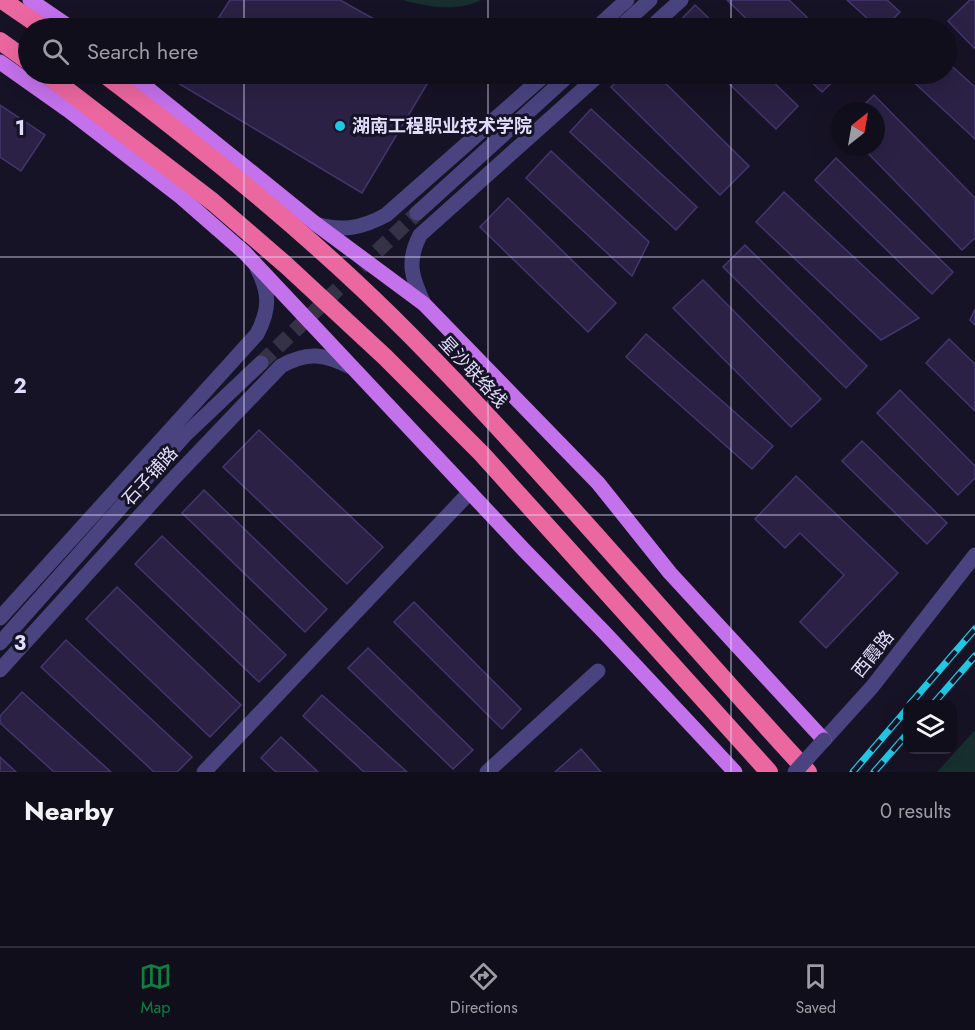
<!DOCTYPE html>
<html lang="en">
<head>
<meta charset="utf-8">
<style>
	body { margin:0; font-family:Jost,"Noto Sans SC",sans-serif; background:#1a1725; color:#f1f3f6 }
	.controls { position:absolute; right:18px; bottom:18px; display:grid; overflow:hidden; border-radius:12px; box-shadow:0 6px 24px #0002 }
	.controls button { width:54px; height:54px; display:grid; place-items:center; padding:0; border:0; border-bottom:2px solid #302e3b; background:#110e1c; color:#f1f3f6; font:30px sans-serif }
	.compass { position:absolute; left:831px; top:102px; width:54px; height:54px; border-radius:50%; background:#110e1c; box-shadow:0 6px 24px #0002; rotate:31deg }
	.list { margin:0; padding:0; list-style:none }
	h2 { display:flex; justify-content:space-between; align-items:center; height:78px; margin:0; padding:0 24px; font-size:26px }
	h2 small { font-size:20px; font-weight:400; color:#9c9ca3 }
	.icon { flex:none; width:33px; height:33px; fill:none; stroke:currentColor; stroke-width:2; stroke-linecap:round; stroke-linejoin:round }
	.map { position:relative; flex:none; width:975px; height:772px; overflow:hidden }
	.search { position:absolute; background:#110e1c; box-shadow:0 6px 24px #0002; left:18px; right:18px; top:18px; height:66px; display:flex; align-items:center; gap:15px; box-sizing:border-box; padding:0 21px; border-radius:33px; color:#9c9ca3; font-size:22px }
	.sheet { height:174px; background:#110e1c }
	nav { display:flex; justify-content:space-around; align-items:center; box-sizing:border-box; height:84px; border-top:2px solid #302e3b; background:#110e1c; font-size:16px; color:#9c9ca3 }
	nav a { display:grid; justify-items:center; gap:3px }
	nav .on { color:#0b8043 }
	.map>svg:first-child { display:block }
	.green { fill:#172f2f }
	.building { fill:#2a2144; stroke:#44366d; stroke-width:1.5 }
	.lines { fill:none; stroke-linecap:round; stroke-linejoin:round }
	.street-tunnel { stroke:#353146; stroke-width:15; stroke-dasharray:15 8; stroke-linecap:butt }
	.street { stroke:#49447f; stroke-width:15 }
	.primary { stroke:#c471ec; stroke-width:15 }
	.highway { stroke:#eb67a0; stroke-width:18 }
	.rail-casing { stroke:#21c6e2; stroke-width:7 }
	.rail { stroke:#171326; stroke-width:4.5; stroke-dasharray:14; stroke-linecap:butt }
	.street-bridge { stroke:#49447f; stroke-width:15 }
	.grid { fill:none; stroke:#e1dcfa; stroke-width:1.5; stroke-opacity:0.55 }
	.poi-dot { fill:#21c6e2; stroke:#171326; stroke-width:2 }
	.labels { text-anchor:middle; stroke-width:6; stroke-linejoin:round; paint-order:stroke }
	.poi-label { font-size:18px; font-weight:bold; fill:#e1dcfa; stroke:#171326; text-anchor:start }
	.street-label { font-size:18px; fill:#e1dcfa; stroke:#171326 }
	.grid-label { font-size:20px; text-anchor:middle; font-weight:bold; fill:#e1dcfa; stroke:#171326; stroke-width:6; stroke-linejoin:round; paint-order:stroke }
</style>
</head>
<body>
<div class="map">
<svg width="975" height="772" viewBox="0 0 975 772">
	<rect width="100%" height="100%" fill="#171326"/>
	<!-- green -->
	<g class="green">
		<path d="M403,0H481C459,12 426,7 403,0Z"/>
		<polygon points="975,730 975,772 937,772"/>
	</g>
	<!-- building -->
	<g class="building">
		<polygon points="230,0 340,0 390,28 212,28"/>
		<polygon points="727,0 789,0 818,28 756,28"/>
		<polygon points="847,0 887,0 900,12 884,28 878,28"/>
		<polygon points="970,0 975,0 975,49 948,21"/>
		<polygon points="695,5 719,28 673,28"/>
		<polygon points="946,61 975,87 975,139 905,74 946,74"/>
		<polygon points="185,74 433,74 362,193 178,83"/>
		<polygon points="625,74 656,74 749,166 720,195 611,87"/>
		<polygon points="719,74 765,74 798,106 776,129"/>
		<polygon points="803,74 841,74 822,92"/>
		<polygon points="874,95 975,198 975,238 962,250 862,147 876,147 876,111 858,111"/>
		<polygon points="0,105 45,135 21,171 0,157"/>
		<polygon points="591,109 697,207 676,230 570,132"/>
		<polygon points="551,151 649,242 632,276 526,178"/>
		<polygon points="836,158 953,272 932,294 815,180"/>
		<polygon points="784,192 919,318 881,340 756,222"/>
		<polygon points="508,198 616,303 588,332 480,227"/>
		<polygon points="745,245 867,366 846,388 723,267"/>
		<polygon points="703,280 821,399 791,427 673,308"/>
		<polygon points="975,309 975,325 970,320"/>
		<polygon points="646,334 773,446 752,469 626,357"/>
		<polygon points="949,339 975,364 975,411 926,363"/>
		<polygon points="900,390 975,466 975,478 958,495 877,413"/>
		<polygon points="259,430 383,547 347,584 223,467"/>
		<polygon points="862,441 947,523 927,544 842,461"/>
		<polygon points="796,476 898,573 826,648 800,622 844,575 800,533 785,548 755,519"/>
		<polygon points="204,490 327,609 305,632 182,513"/>
		<polygon points="162,536 286,655 259,682 135,564"/>
		<polygon points="117,587 241,705 210,737 86,619"/>
		<polygon points="414,602 521,709 502,729 394,622"/>
		<polygon points="66,640 192,757 177,772 154,772 41,667"/>
		<polygon points="368,648 473,750 453,769 348,668"/>
		<polygon points="22,692 111,772 54,772 0,723 0,716"/>
		<polygon points="322,695 407,772 364,772 303,716"/>
		<polygon points="281,737 318,772 276,772 261,758"/>
		<polygon points="581,749 601,772 555,772"/>
		<polygon points="0,757 16,772 0,772"/>
	</g>
	<g class="lines">
		<!-- street-tunnel -->
		<polyline class="street-tunnel" points="261,363 417,213"/>
		<!-- street -->
		<g class="street">
			<polyline points="596,28 627,0"/>
			<polyline points="619,28 650,0"/>
			<polyline points="650,28 681,0"/>
			<polyline points="417,213 570,74"/>
			<path d="M316,224C342,232 362,228 386,215L546,74"/>
			<path d="M424,304C412,278 406,262 420,235L600,74"/>
			<path d="M0,618L257,334C270,309 270,293 257,268"/>
			<polyline points="0,643 185,435 261,363"/>
			<path d="M0,670L175,477L281,366C308,351 324,354 351,367"/>
			<polyline points="824,740 872,687 975,555"/>
			<polyline points="204,772 470,492"/>
			<polyline points="487,772 598,671"/>
		</g>
		<!-- primary -->
		<g class="primary">
			<polyline points="30,0 71,28"/>
			<polyline points="0,62 68,110 181,197 245,253 524,550 604,632 735,772"/>
			<polyline points="130,74 316,224 424,304 598,483 670,573 824,740"/>
		</g>
		<!-- highway -->
		<g class="highway">
			<polyline points="2,0 43,28"/>
			<polyline points="0,41 28,61"/>
			<polyline points="46,74 213,202 287,266 385,357 482,454 769,772"/>
			<path d="M104,74C211,155 316,240 411,336C549,476 675,628 808,772"/>
		</g>
		<defs>
			<g id="rail">
				<polyline points="910,704 975,629"/>
				<polyline points="933,704 975,656"/>
				<polyline points="853,772 908,708"/>
				<polyline points="874,772 908,733"/>
			</g>
		</defs>
		<!-- rail casing -->
		<use href="#rail" class="rail-casing"/>
		<!-- rail -->
		<use href="#rail" class="rail"/>
		<!-- street-bridge -->
		<polyline class="street-bridge" points="795,772 824,740"/>
	</g>
	<!-- grid -->
	<path class="grid" d="M244,0V28M488,0V28M731,0V28M244,74V772M488,74V772M731,74V772M0,257H975M0,515H975"/>
	<!-- markers -->
	<circle class="poi-dot" cx="340" cy="126" r="6"/>
	<g class="labels">
		<!-- poi labels -->
		<g class="poi-label">
			<text x="352" y="132">湖南工程职业技术学院</text>
		</g>
		<!-- street labels -->
		<g class="street-label">
			<text transform="translate(473 372) rotate(47)" y="6">星沙联络线</text>
			<text transform="translate(150 476) rotate(-48)" y="6">石子铺路</text>
			<text transform="translate(873 654) rotate(-51)" y="6">西霞路</text>
		</g>
	</g>
	<g class="grid-label">
		<text x="20" y="135">1</text>
		<text x="20" y="393">2</text>
		<text x="20" y="650">3</text>
	</g>
</svg>
<div class="controls">
<button><svg class="icon" aria-label="layers" viewBox="0 0 24 24"><path d="M12 4l9 5-9 5-9-5zM3 14l9 5 9-5"/></svg></button>
</div>
<svg class="compass" viewBox="-18 -18 36 36"><path d="M0-13l5 13h-10z" fill="#e53935"/><path d="M0 13l5-13h-10z" fill="#9c9ca3"/></svg>
<div class="search"><svg class="icon" aria-label="search" viewBox="0 0 24 24"><circle cx="10" cy="10" r="6"/><path d="M15 15l6 6"/></svg>Search here</div>
</div>
<section class="sheet">
<h2>Nearby<small>0 results</small></h2>
<ul class="list">
</ul>
</section>
<nav>
<a class="on"><svg class="icon" aria-label="map" viewBox="0 0 24 24"><path d="M3 6l6-2 6 2 6-2v14l-6 2-6-2-6 2zM9 4v14M15 6v14"/></svg>Map</a>
<a><svg class="icon" aria-label="directions" viewBox="0 0 24 24"><path d="M12 3l9 9-9 9-9-9zM9 14v-3h6M13 9l2 2-2 2"/></svg>Directions</a>
<a><svg class="icon" aria-label="saved" viewBox="0 0 24 24"><path d="M7 4h10v16l-5-4-5 4z"/></svg>Saved</a>
</nav>
</body>
</html>
